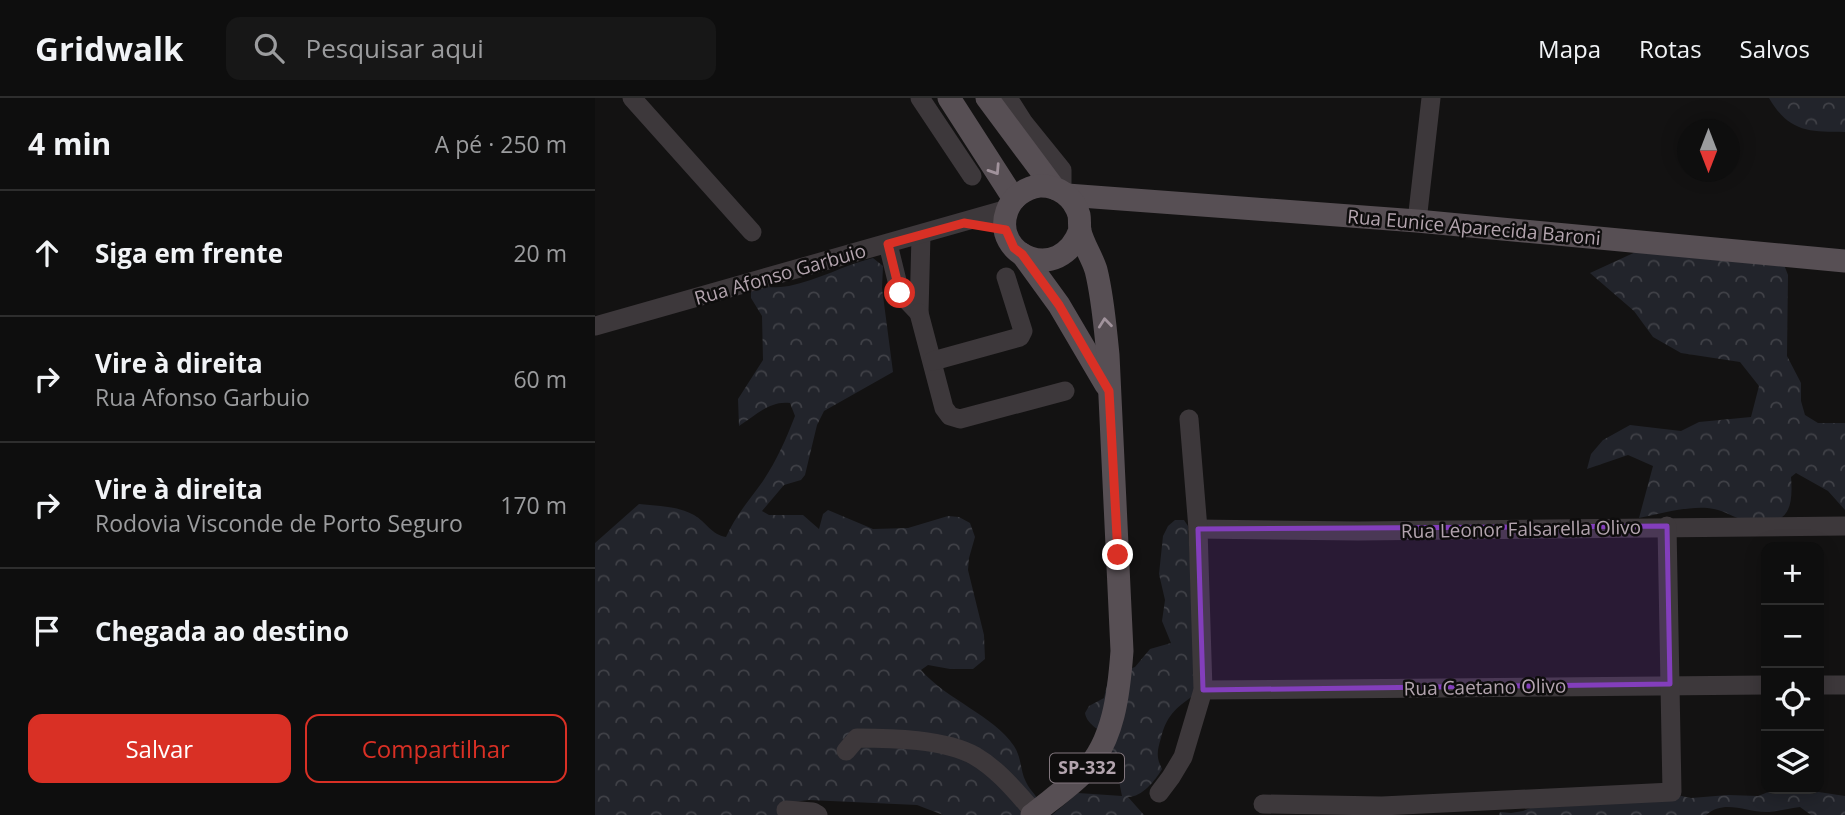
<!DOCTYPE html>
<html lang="pt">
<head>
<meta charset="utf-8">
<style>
	body { margin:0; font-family:"Open Sans",sans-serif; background:#171717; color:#f1f3f6 }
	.controls { position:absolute; right:21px; bottom:21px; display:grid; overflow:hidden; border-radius:14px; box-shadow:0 4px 18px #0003 }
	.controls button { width:63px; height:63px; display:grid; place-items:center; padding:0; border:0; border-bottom:2px solid #2e2e2e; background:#0e0e0e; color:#f1f3f6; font:35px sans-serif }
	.compass { position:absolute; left:1082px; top:21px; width:63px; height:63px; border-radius:50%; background:#0e0e0e; box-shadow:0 4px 18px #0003; rotate:180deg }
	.stop { position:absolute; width:21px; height:21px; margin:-16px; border:5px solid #d93025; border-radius:50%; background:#fff }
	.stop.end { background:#d93025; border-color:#fff; box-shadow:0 2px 7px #0008 }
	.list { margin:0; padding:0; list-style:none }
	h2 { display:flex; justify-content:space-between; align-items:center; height:91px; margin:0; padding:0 28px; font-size:30px }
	h2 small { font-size:23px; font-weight:400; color:#9b9c9e }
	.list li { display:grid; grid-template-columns:46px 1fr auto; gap:21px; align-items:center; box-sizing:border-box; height:126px; padding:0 28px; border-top:2px solid #2e2e2e }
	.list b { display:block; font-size:26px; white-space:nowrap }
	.list p { margin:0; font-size:23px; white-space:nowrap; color:#9b9c9e }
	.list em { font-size:23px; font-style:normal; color:#9b9c9e }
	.actions { display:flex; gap:14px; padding:21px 28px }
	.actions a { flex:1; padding:16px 0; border:2px solid #d93025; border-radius:14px; text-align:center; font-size:24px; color:#d93025 }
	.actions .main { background:#d93025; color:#fff }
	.icon { flex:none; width:38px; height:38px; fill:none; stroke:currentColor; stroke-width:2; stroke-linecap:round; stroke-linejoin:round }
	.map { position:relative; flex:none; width:1250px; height:717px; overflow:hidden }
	header { display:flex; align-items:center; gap:42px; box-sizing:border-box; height:98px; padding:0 35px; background:#0e0e0e; border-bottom:2px solid #2e2e2e }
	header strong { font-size:33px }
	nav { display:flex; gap:38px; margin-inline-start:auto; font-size:24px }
	.search { width:490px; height:63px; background:#171717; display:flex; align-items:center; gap:18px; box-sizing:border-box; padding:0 24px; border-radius:14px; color:#9b9c9e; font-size:26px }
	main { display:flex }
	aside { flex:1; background:#0e0e0e }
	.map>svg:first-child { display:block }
	.forest { fill:url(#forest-crowns) }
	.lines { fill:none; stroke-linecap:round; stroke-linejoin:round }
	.minor { stroke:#3d383b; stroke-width:19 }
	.major { stroke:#574f54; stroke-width:23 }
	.oneway { stroke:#a1939c }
	.route { stroke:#d93025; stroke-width:9 }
	.marked { fill:#833ebc; fill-opacity:0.2; stroke:#833ebc; stroke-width:5; stroke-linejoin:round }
	.labels { text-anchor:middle; stroke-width:5; stroke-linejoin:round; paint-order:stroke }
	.shield { fill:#0e0d0d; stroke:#82777e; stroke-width:2 }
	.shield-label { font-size:18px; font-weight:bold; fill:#b3a4ae }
	.street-label { font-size:19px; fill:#b3a4ae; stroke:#0e0d0d }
</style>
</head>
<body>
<header>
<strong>Gridwalk</strong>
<div class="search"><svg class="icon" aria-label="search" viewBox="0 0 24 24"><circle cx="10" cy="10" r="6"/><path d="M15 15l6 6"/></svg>Pesquisar aqui</div>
<nav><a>Mapa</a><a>Rotas</a><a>Salvos</a></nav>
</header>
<main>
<aside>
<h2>4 min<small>A pé · 250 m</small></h2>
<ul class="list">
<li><svg class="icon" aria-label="ahead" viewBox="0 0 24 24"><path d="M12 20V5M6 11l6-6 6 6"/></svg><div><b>Siga em frente</b></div><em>20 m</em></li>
<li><svg class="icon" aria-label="right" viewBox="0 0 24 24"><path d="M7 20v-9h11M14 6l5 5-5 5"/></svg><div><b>Vire à direita</b><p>Rua Afonso Garbuio</p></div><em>60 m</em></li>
<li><svg class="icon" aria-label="right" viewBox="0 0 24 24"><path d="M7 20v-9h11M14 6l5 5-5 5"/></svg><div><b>Vire à direita</b><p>Rodovia Visconde de Porto Seguro</p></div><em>170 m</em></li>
<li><svg class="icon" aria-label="arrive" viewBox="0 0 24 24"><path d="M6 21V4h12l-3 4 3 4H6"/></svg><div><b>Chegada ao destino</b></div></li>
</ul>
<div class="actions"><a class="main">Salvar</a><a>Compartilhar</a></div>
</aside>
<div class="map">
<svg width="1250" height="717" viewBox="0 0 1250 717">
	<defs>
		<pattern id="forest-crowns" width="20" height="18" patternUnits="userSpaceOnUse" patternTransform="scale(1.75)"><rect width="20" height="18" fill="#22242b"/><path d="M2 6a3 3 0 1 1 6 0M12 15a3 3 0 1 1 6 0" fill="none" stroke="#404147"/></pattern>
	</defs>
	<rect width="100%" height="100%" fill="#131212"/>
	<!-- forest -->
	<g class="forest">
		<path d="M1174,0H1250V34C1213,34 1194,34 1174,0Z"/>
		<path d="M1045,152L1188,164L1193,177L1192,258L1206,285V303L1210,317L1223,325H1250V412L1233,393L1201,375L1196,379C1199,416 1190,430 1150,422C1139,420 1130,413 1119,411C1098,406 1065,416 1044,420L1058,368L1033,357L992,371L996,356L1008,342L1035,327L1086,333L1104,324L1156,319L1164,288L1145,264L1086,255L1058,239L1039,213L995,175Z"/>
		<path d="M278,160L288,168L287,190L298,274L229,313L222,327L210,377L206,382L189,387L167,413L174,417H208L224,431L228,416L233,412L278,431L313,430L353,418L364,419L375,425L380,439L374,460L373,472L389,537L390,561L378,571H355L333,567L326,572C352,602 398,617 419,648C427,660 425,673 431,684C438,699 450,699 437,717H348L322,707L214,702L198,704L185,717H0V445L44,406C62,408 83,408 99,417C111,424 117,437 131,439C142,415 154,403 168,383C182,362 191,341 200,318L195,305C175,302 160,318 144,328L143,301L168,262L167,218L156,200V194L161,189C172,189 183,190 194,188C224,182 249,167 278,160Z"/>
		<path d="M580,422H589L593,428L603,594C583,609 572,615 566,640C562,653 561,659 567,671C560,683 547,699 533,699L549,717H457L483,695L527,698C523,680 521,655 510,639C504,630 492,627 490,615L494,608L509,600L514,578L540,569L555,551L576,545L567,523L570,502L564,476L568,438L573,428Z"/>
		<path d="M1181,691H1204L1250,698V717H1216L1205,709C1194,710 1182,714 1171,714C1151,714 1129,701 1111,717H904L905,714L916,715L928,713L979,693L1058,692L1096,700L1133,697L1163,698Z"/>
	</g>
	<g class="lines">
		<!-- minor -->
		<g class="minor">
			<polyline points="37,0 157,134"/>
			<polyline points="325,0 377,78"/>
			<polyline points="413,0 429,25 467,72 467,93"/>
			<polyline points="822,123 836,0"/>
			<polyline points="293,146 305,195 324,215 326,137"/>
			<polyline points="324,215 349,310 355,318 365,321 470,293"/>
			<polyline points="0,228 413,111"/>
			<polyline points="338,263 425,239 428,233 411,179"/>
			<polyline points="603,431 763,433 1250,428"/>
			<polyline points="1224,587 1250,587"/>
			<polyline points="608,592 1171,587"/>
			<path d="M251,653L262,640C296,640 350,641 380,658C404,672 422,695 440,715"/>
			<polyline points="564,695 576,679 588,659 608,592 603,431 594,321"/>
			<polyline points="668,706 787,708 1077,694 1072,428"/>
			<polyline points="191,712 218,714 223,717"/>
		</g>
		<!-- major -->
		<g class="major">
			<polyline points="354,0 419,101"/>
			<polyline points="392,0 459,90"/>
			<polyline points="472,97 822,123 1250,163"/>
			<polyline points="427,156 464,207 511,287"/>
			<path d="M437,717C454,703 473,690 488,675C519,644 524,594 527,553L513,257C510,229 508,200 501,172C497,159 488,146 485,133C484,128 485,122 484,117C479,99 463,87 444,88C430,90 417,99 412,113C396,158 465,187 485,132"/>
		</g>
	</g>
	<!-- one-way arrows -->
	<defs><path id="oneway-chevron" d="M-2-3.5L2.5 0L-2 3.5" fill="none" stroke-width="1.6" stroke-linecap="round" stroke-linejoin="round" transform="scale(1.75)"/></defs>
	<g class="oneway">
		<use href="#oneway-chevron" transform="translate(400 72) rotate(57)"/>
		<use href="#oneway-chevron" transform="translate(510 225) rotate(-96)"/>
	</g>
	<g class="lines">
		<!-- route -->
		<polyline class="route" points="305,195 293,146 369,125 411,132 419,150 427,156 464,207 514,293 523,457"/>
	</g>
	<!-- marked area -->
	<path class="marked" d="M1072,428L1075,586L608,592L603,431Z"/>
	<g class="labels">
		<!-- shield labels -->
		<rect class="shield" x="455" y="655.5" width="74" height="29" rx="5"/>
		<g class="shield-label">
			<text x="492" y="676">SP-332</text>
		</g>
		<!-- street labels -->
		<g class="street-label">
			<text transform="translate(879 129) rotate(5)" y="7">Rua Eunice Aparecida Baroni</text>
			<text transform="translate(185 176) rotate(-16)" y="7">Rua Afonso Garbuio</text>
			<text transform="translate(926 431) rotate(-1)" y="7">Rua Leonor Falsarella Olivo</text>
			<text transform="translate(890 589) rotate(-1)" y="7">Rua Caetano Olivo</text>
		</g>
	</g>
</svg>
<div class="controls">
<button>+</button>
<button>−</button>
<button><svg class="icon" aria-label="locate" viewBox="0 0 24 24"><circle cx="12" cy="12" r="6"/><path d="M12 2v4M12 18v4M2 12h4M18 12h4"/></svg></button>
<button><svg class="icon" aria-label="layers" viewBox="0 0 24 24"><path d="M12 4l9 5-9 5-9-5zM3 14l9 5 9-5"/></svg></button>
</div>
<svg class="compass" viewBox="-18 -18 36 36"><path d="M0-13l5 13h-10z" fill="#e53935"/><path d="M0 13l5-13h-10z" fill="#9b9c9e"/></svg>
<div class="stop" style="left:305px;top:195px"></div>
<div class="stop end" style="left:523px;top:457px"></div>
</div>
</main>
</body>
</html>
